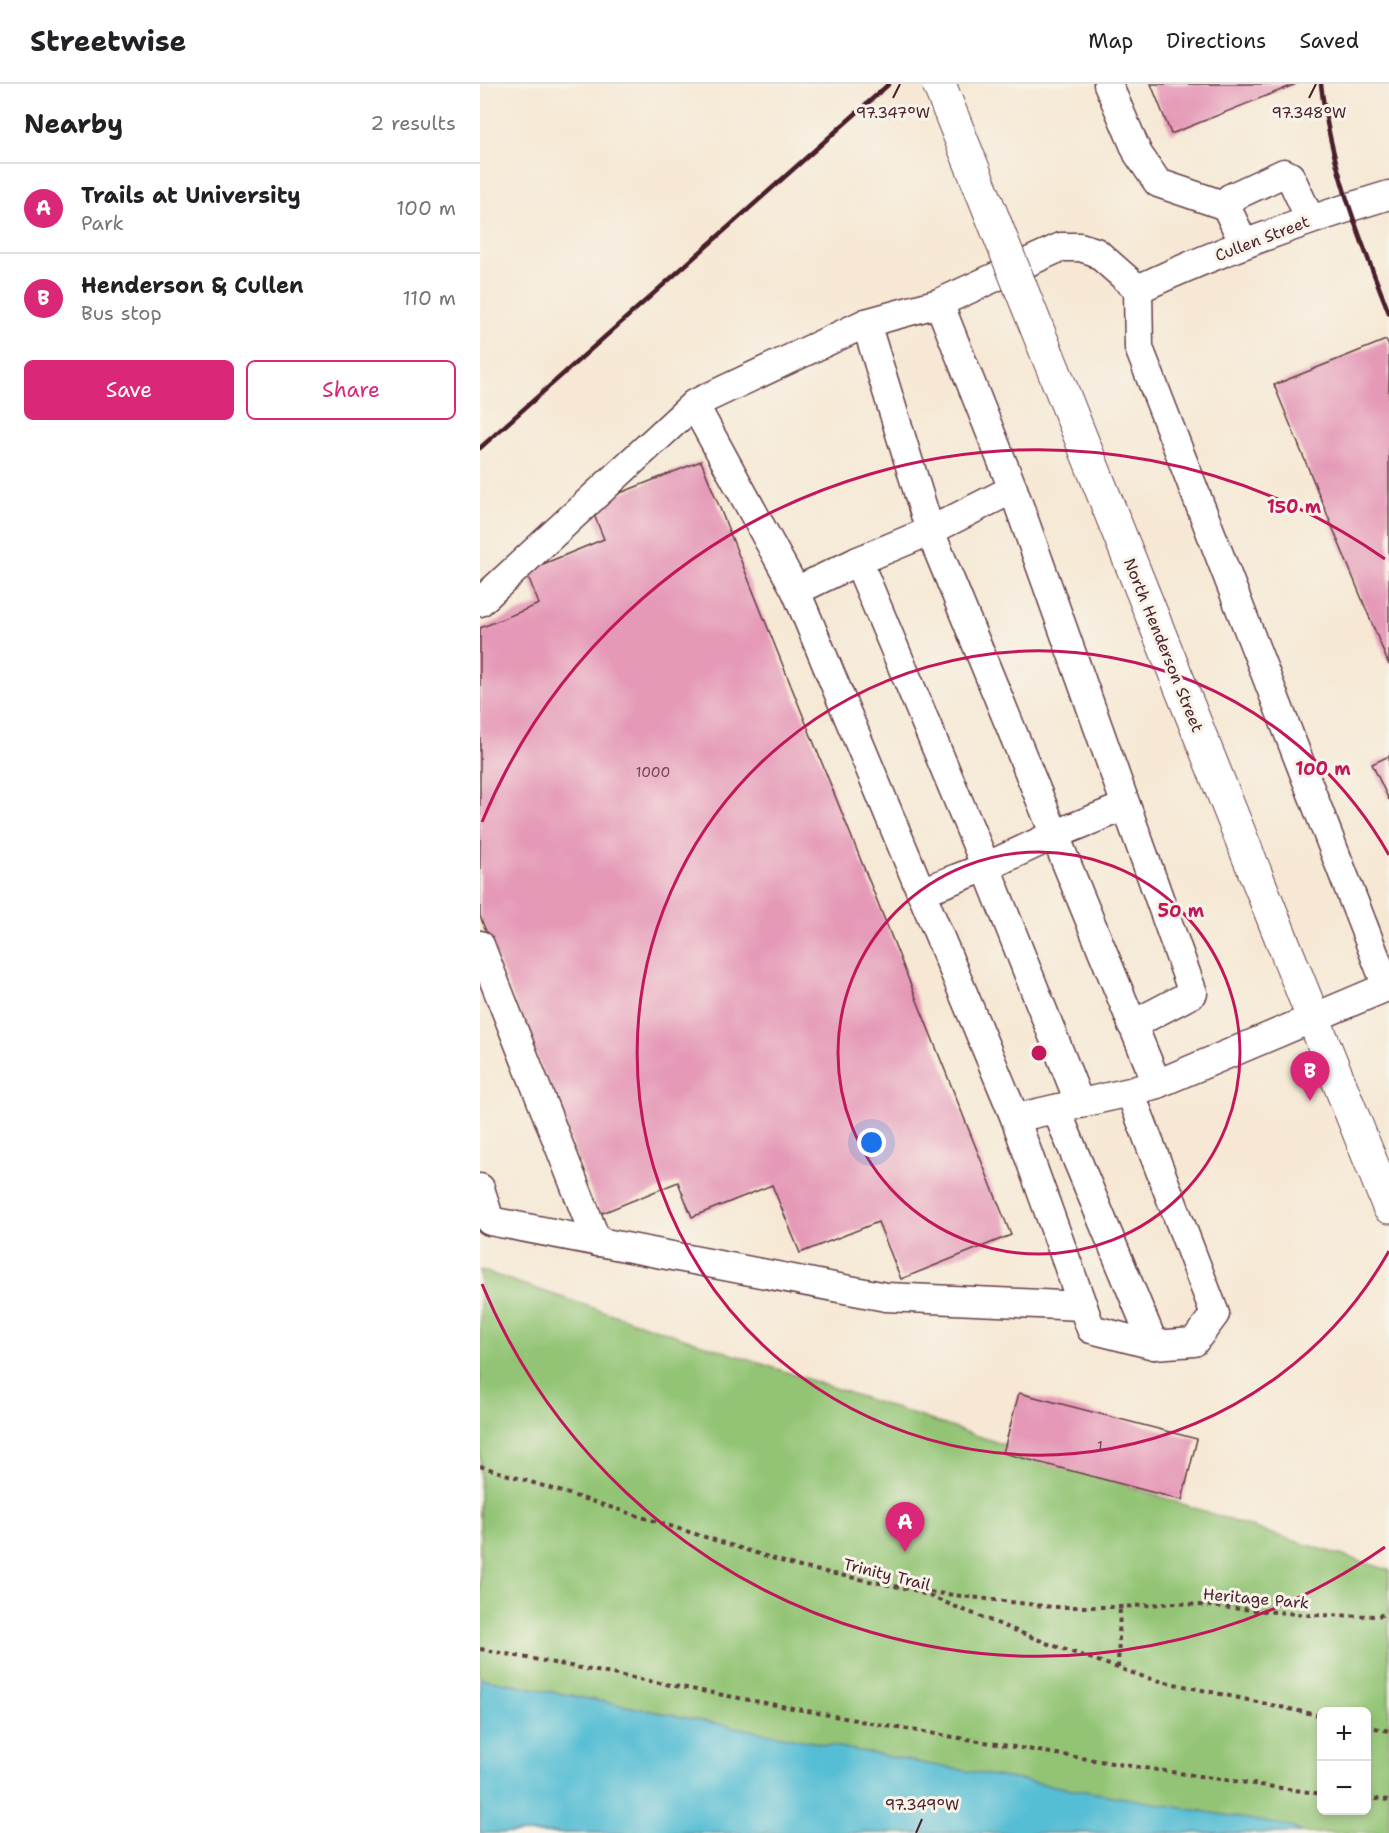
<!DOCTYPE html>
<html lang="en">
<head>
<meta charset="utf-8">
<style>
	body { margin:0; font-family:"Shantell Sans",sans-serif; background:#f2f2f2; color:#202124 }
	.controls { position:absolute; right:18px; bottom:18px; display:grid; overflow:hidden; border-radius:9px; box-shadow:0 3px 9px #0003 }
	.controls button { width:54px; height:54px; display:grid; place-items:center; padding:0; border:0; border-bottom:2px solid #e0e0e0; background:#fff; color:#202124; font:30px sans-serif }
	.you { position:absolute; left:392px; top:1059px; width:21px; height:21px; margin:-15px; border:4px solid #fff; border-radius:50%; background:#1a73e8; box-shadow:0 0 0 9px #1a73e833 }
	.badge { display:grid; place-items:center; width:39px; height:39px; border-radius:50%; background:#db2777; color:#fff; font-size:20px; font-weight:700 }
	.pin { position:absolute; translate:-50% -50px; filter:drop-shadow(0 2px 3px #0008) }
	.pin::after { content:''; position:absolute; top:32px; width:21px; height:18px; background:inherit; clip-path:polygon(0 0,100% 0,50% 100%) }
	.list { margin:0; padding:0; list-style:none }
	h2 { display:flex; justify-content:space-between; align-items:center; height:78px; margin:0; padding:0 24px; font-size:26px }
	h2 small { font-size:20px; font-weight:400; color:#757577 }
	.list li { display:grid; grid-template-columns:39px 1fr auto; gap:18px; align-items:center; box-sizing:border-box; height:90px; padding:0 24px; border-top:2px solid #e0e0e0 }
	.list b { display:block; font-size:22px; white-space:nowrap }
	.list p { margin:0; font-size:20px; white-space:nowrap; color:#757577 }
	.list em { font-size:20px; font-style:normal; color:#757577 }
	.actions { display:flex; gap:12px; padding:18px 24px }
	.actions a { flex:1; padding:14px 0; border:2px solid #db2777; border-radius:9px; text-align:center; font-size:21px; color:#db2777 }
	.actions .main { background:#db2777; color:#fff }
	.map { position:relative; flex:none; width:909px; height:1749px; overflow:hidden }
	header { display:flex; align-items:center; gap:36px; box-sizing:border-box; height:84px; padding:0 30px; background:#fff; border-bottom:2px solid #e0e0e0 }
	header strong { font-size:28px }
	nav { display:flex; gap:33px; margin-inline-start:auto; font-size:21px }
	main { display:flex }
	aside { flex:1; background:#fff }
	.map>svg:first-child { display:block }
	.green { fill:#93c474; stroke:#6e7250; stroke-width:1.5; fill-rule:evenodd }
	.water { fill:#57bed4; stroke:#506e80; stroke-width:1.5 }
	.building { fill:#e599b7 }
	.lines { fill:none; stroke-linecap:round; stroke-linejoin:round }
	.minor-casing { stroke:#643d44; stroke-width:31 }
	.major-casing { stroke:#643d44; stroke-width:35 }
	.path { stroke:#643d44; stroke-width:4; stroke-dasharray:4.5 4.5; stroke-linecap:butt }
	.minor { stroke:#fff; stroke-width:28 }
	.major { stroke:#fff; stroke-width:33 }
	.rail { stroke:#4a1f2b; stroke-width:4.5 }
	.major-bridge-casing { stroke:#643d44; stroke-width:35; stroke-linecap:butt }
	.major-bridge { stroke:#fff; stroke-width:33 }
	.ticks { fill:none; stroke:#4a1f2b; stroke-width:2 }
	.ring { fill:none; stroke:#c2185b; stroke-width:3 }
	.labels { text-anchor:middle; stroke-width:6; stroke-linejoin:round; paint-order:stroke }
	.number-label { font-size:14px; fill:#713e4e }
	.street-label { font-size:16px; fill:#4a1f2b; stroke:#f7f3e8 }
	.ticks-label { font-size:15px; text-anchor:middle; fill:#4a1f2b; stroke:#f7f3e8; stroke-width:6; stroke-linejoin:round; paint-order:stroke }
	.centre { fill:#c2185b; stroke:#f7f3e8; stroke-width:3 }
	.ring-label { font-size:18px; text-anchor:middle; font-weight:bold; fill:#c2185b; stroke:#f7f3e8; stroke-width:6; stroke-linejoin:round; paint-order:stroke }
</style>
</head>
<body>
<header>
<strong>Streetwise</strong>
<nav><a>Map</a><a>Directions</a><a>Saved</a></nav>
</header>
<main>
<aside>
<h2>Nearby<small>2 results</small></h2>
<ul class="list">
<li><span class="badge">A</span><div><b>Trails at University</b><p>Park</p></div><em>100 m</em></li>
<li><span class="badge">B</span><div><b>Henderson &amp; Cullen</b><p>Bus stop</p></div><em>110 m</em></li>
</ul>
<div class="actions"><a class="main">Save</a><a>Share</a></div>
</aside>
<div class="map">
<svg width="909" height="1749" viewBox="0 0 909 1749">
	<rect width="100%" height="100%" fill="#f7f3e8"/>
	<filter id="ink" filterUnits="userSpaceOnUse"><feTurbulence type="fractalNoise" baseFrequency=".0167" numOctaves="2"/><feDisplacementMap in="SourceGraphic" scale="12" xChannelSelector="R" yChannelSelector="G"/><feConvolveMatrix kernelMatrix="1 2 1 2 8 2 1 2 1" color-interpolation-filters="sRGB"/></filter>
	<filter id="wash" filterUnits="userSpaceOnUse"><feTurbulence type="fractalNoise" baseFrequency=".008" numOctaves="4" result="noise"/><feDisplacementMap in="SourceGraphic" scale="24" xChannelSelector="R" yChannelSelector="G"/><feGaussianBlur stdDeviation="1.35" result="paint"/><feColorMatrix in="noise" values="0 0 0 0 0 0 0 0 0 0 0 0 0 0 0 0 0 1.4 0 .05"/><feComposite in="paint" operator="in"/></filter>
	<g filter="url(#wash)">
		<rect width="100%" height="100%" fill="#f6e8d4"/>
		<!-- green -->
		<path class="green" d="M0,1186L792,1450L909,1486V1749H0ZM842,1628H886V1726H842Z"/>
		<!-- water -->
		<polygon class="water" points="0,1594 452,1681 808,1742 825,1749 0,1749"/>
		<g id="blocks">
			<!-- building -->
			<g class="building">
				<polygon points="671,0 816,0 691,50"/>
				<polygon points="906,256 909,263 909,581 794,301"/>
				<polygon points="221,377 531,1151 421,1195 398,1138 320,1169 292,1101 212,1133 198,1098 120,1130 0,832 0,544 59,520 46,487 124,455 110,421"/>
				<polygon points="909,672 909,716 892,680"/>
				<polygon points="539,1309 717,1355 702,1416 523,1369"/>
			</g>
		</g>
	</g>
	<g filter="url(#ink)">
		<use href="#blocks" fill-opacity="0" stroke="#643d44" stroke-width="1.5"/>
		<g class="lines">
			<defs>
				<g id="minor">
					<polyline points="628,0 658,70 678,99 746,122"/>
					<polyline points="764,160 746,122 750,114 804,89 810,92 830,135"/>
					<path d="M658,205C739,167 823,137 909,111"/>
					<polyline points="386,239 459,219"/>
					<polyline points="214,320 386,239 450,447 378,477 506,783 441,808"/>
					<polyline points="533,405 713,909 652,941"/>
					<polyline points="378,477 316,507 535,1034"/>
					<polyline points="0,518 214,320 316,507"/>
					<polyline points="0,861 117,1158"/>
					<polyline points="677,1000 450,447 533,405 459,219 581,163 600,163 616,168 658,205 659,264 907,903"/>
					<polyline points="650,1008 735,1230 714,1258 674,1261 611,1245 535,1034 650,1008 677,1000 909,902"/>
					<polyline points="600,1020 506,783 574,751 646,722"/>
					<polyline points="576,1025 674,1261"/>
					<polyline points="0,1104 10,1137 406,1213 603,1222"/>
				</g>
				<polyline id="major" points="568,272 909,1123"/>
			</defs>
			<!-- minor casing -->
			<use href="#minor" class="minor-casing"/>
			<!-- major casing -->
			<use href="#major" class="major-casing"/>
			<!-- path -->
			<g class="path">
				<polyline points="0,1382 320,1483 434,1506 569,1560 667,1594 842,1632"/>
				<polyline points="441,1507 572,1523 640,1523 696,1519 829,1531 898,1532 909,1529"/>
				<polyline points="0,1565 407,1642 644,1681 842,1710"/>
				<polyline points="638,1584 640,1523"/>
				<polyline points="886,1642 909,1647"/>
				<polyline points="886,1714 909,1716"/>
			</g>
			<!-- minor -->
			<use href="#minor" class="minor"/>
			<!-- major -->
			<use href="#major" class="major"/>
			<!-- rail -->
			<g class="rail">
				<path d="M841,0C850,80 880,155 909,229"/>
				<polyline points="0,364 409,0"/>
			</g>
			<defs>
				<polyline id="major-bridge" points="459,0 568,272"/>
			</defs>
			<!-- major-bridge casing -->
			<use href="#major-bridge" class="major-bridge-casing"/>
			<!-- major-bridge -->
			<use href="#major-bridge" class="major-bridge"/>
		</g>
	</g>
	<!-- ticks -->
	<path class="ticks" d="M413,14L420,0M829,14L836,0M436,1749L442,1735"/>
	<!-- distance rings -->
	<g class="ring">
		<circle cx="559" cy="969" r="201"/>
		<path d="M909 1167A402 402 0 1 1 909 771"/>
		<path d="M905 1463A603 603 0 0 1 2 1200M2 738A603 603 0 0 1 905 475"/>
	</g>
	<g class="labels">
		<!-- number labels -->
		<g class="number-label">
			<text x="173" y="693">1000</text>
			<text x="620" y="1367">1</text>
		</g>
		<!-- street labels -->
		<g class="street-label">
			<text transform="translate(782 154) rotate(-21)" y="6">Cullen Street</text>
			<text transform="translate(684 561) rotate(68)" y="6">North Henderson Street</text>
			<text transform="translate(407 1490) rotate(14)" y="6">Trinity Trail</text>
			<text transform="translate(776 1514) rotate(5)" y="6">Heritage Park</text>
		</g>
	</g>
	<g class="ticks-label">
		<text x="413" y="34">97.347°W</text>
		<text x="829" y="34">97.348°W</text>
		<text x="442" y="1726">97.349°W</text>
	</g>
	<circle cx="559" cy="969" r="9" class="centre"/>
	<g class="ring-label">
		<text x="814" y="429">150 m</text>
		<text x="843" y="691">100 m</text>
		<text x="701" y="833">50 m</text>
	</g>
</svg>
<div class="controls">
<button>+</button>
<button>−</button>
</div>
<div class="you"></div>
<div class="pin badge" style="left:425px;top:1468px">A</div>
<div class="pin badge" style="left:830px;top:1017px">B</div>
</div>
</main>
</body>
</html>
